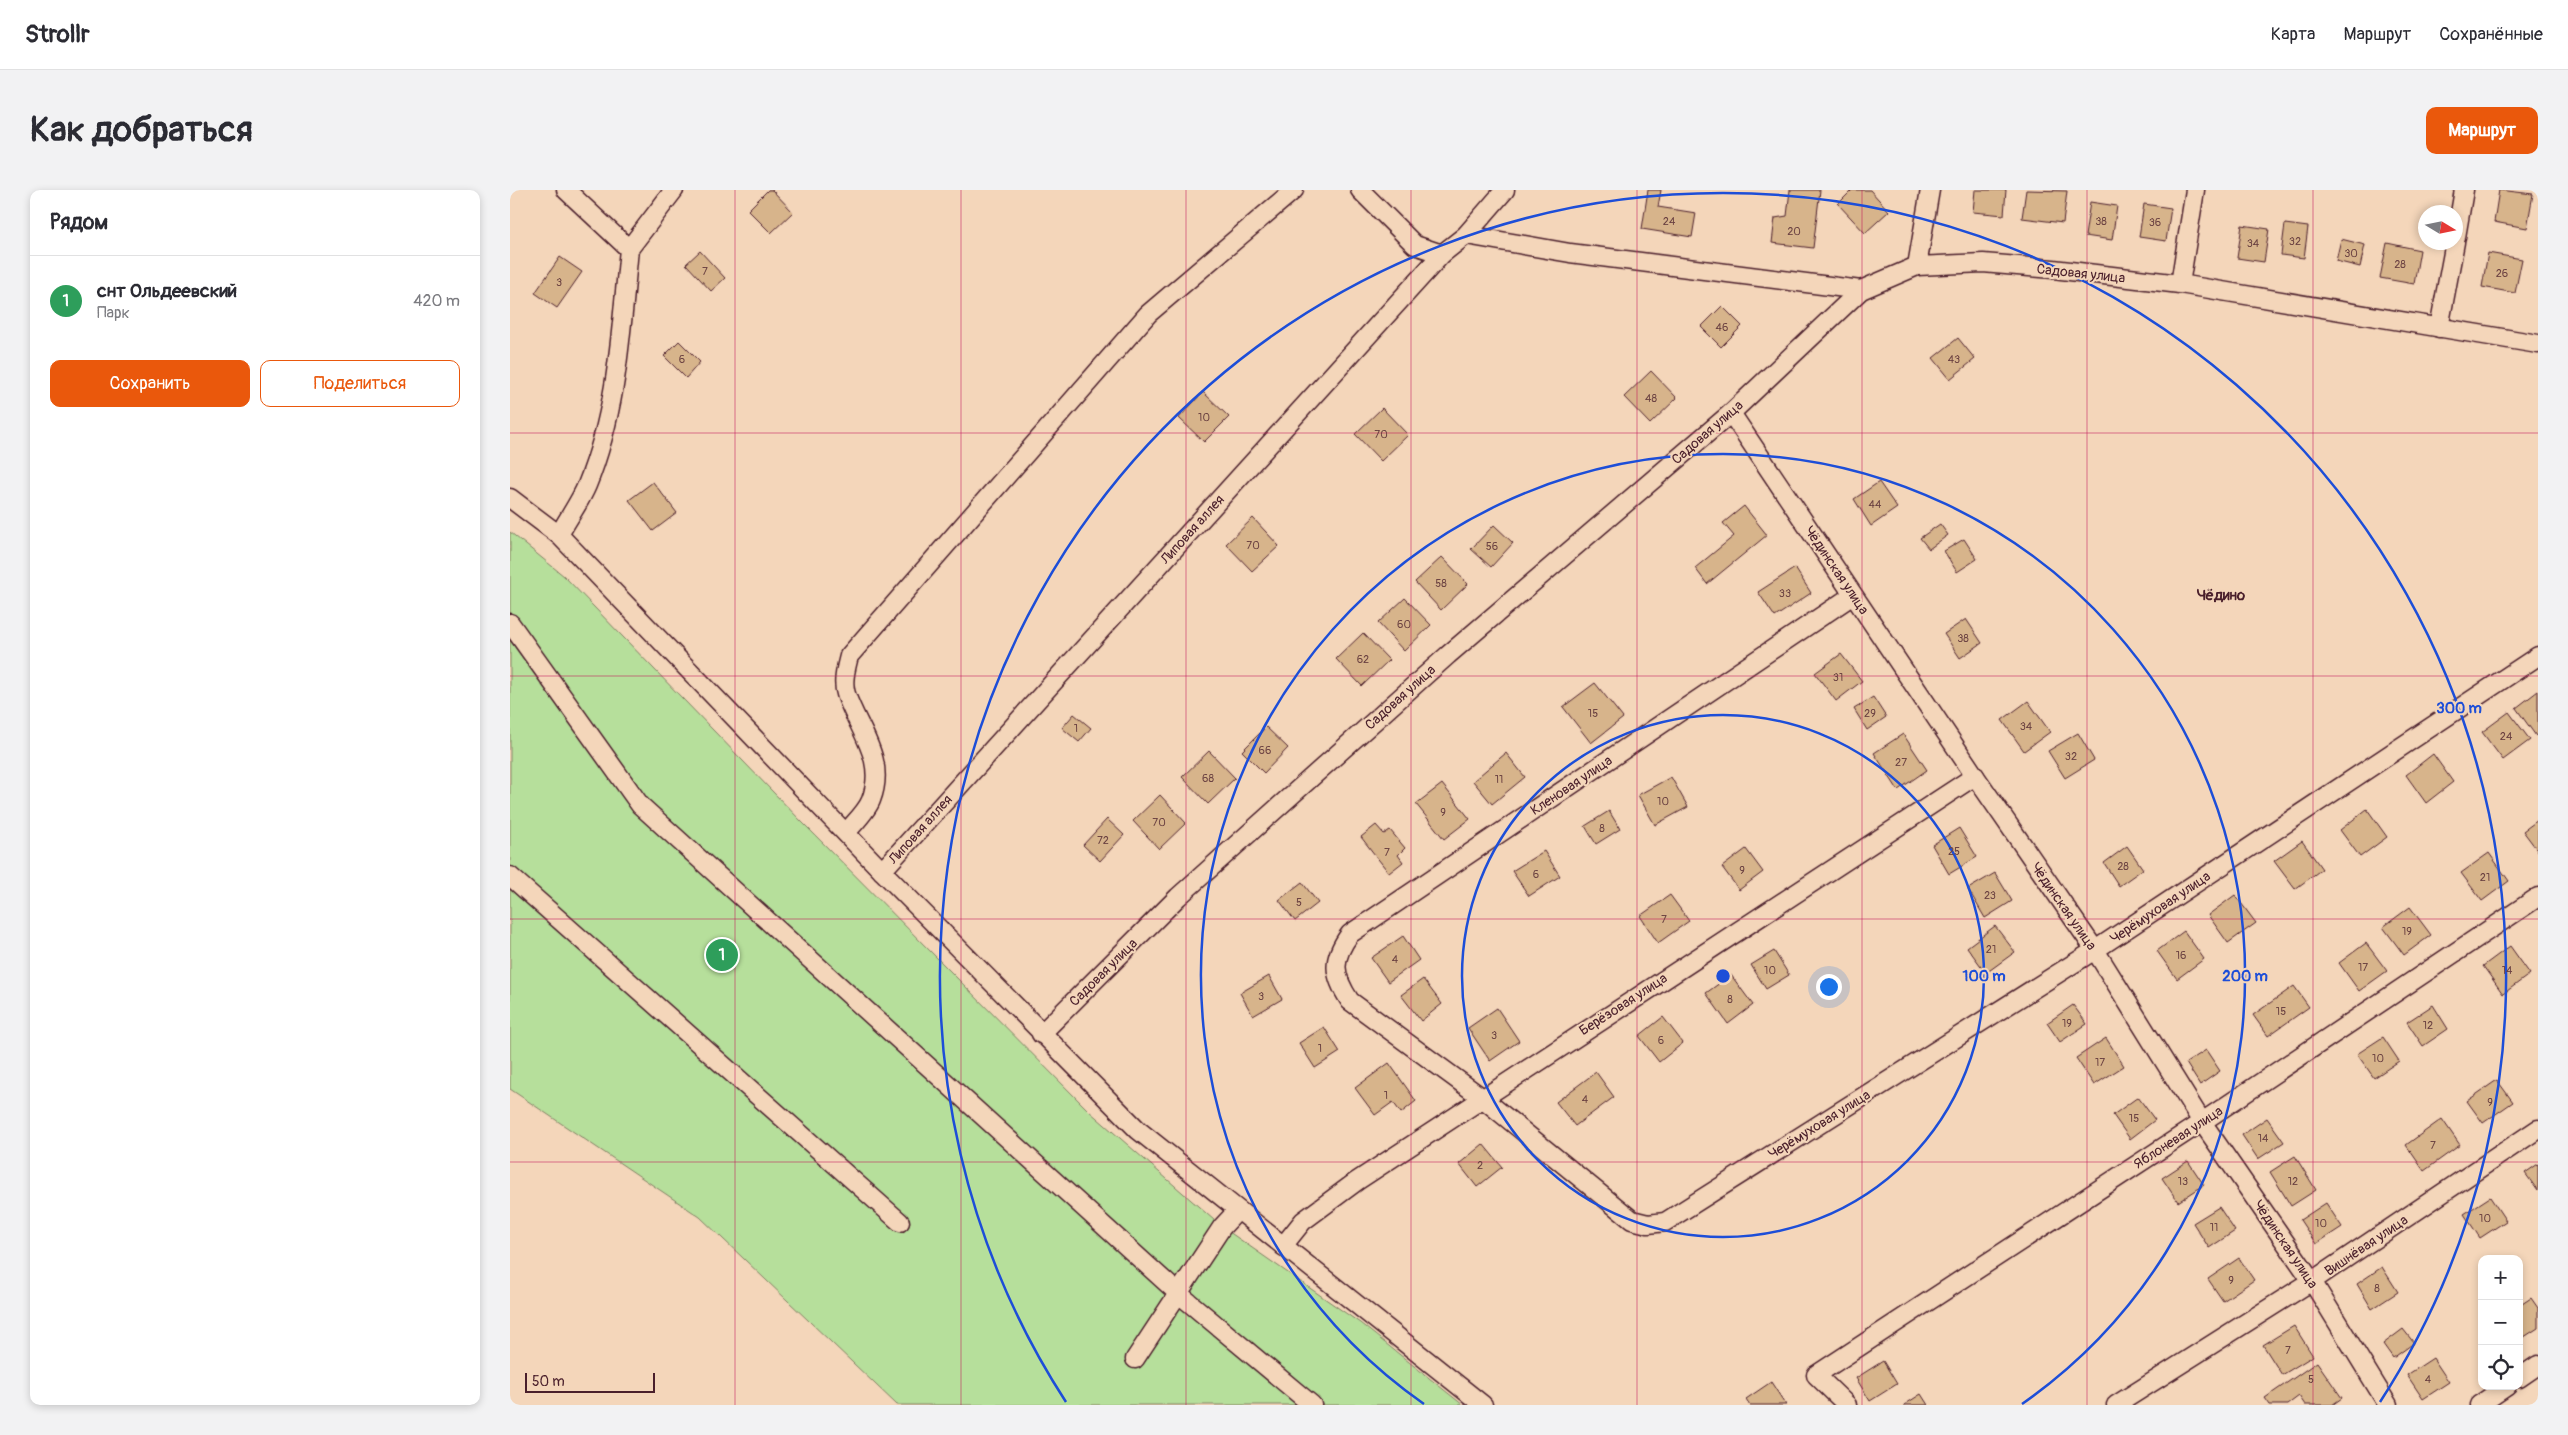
<!DOCTYPE html>
<html lang="ru">
<head>
<meta charset="utf-8">
<style>
	body { margin:0; font-family:Pangolin,sans-serif; background:#f2f2f3; color:#2b2b33 }
	.controls { position:absolute; right:15px; bottom:15px; display:grid; overflow:hidden; border-radius:10px; box-shadow:0 2px 8px #0003 }
	.controls button { width:45px; height:45px; display:grid; place-items:center; padding:0; border:0; border-bottom:1px solid #e1e1e2; background:#fff; color:#2b2b33; font:25px sans-serif }
	.compass { position:absolute; left:1908px; top:15px; width:45px; height:45px; border-radius:50%; background:#fff; box-shadow:0 2px 8px #0003; rotate:100deg }
	.scale { position:absolute; left:15px; bottom:12px; width:130px; box-sizing:border-box; padding-left:5px; border:2px solid #4a1f2b; border-top:0; font-size:14px; line-height:18px; white-space:nowrap; color:#4a1f2b; -webkit-text-stroke:4px #f4d6ba; paint-order:stroke }
	.you { position:absolute; left:1318px; top:796px; width:18px; height:18px; margin:-12px; border:4px solid #fff; border-radius:50%; background:#1a73e8; box-shadow:0 0 0 8px #1a73e833 }
	.badge { display:grid; place-items:center; width:32px; height:32px; border-radius:50%; background:#ea580c; color:#fff; font-size:16px; font-weight:700 }
	.pin { position:absolute; translate:-50% -50%; border:2px solid #fff; box-shadow:0 1px 5px #0006 }
	.list { margin:0; padding:0; list-style:none }
	h2 { display:flex; justify-content:space-between; align-items:center; height:65px; margin:0; padding:0 20px; font-size:21px }
	h2 small { font-size:16px; font-weight:400; color:#7c7c81 }
	.list li { display:grid; grid-template-columns:32px 1fr auto; gap:15px; align-items:center; box-sizing:border-box; height:90px; padding:0 20px; border-top:1px solid #e1e1e2 }
	.list b { display:block; font-size:19px; white-space:nowrap }
	.list p { margin:0; font-size:16px; white-space:nowrap; color:#7c7c81 }
	.list em { font-size:16px; font-style:normal; color:#7c7c81 }
	.actions { display:flex; gap:10px; padding:15px 20px }
	.actions a { flex:1; padding:11px 0; border:1px solid #ea580c; border-radius:10px; text-align:center; font-size:18px; color:#ea580c }
	.actions .main { background:#ea580c; color:#fff }
	.icon { flex:none; width:28px; height:28px; fill:none; stroke:currentColor; stroke-width:2; stroke-linecap:round; stroke-linejoin:round }
	.map { position:relative; flex:none; width:2028px; height:1215px; overflow:hidden; border-radius:10px }
	header { display:flex; align-items:center; gap:30px; box-sizing:border-box; height:70px; padding:0 25px; background:#fff; border-bottom:1px solid #e1e1e2 }
	header strong { font-size:24px }
	nav { display:flex; gap:28px; margin-inline-start:auto; font-size:18px }
	.intro { display:flex; align-items:center; justify-content:space-between; box-sizing:border-box; height:120px; padding:0 30px }
	h1 { margin:0; font-size:35px }
	.button { padding:12px 22px; border-radius:10px; background:#ea580c; color:#fff; font-size:18px; font-weight:700 }
	main { display:flex; gap:30px; padding:0 30px }
	aside { flex:1; background:#fff; border-radius:10px; box-shadow:0 2px 8px #0003 }
	.map>svg:first-child { display:block }
	.green { fill:#b6df9b; stroke:#807f63 }
	.building { fill:#d7b48b; stroke:#4a1f2b }
	.lines { fill:none; stroke-linecap:round; stroke-linejoin:round }
	.minor-casing { stroke:#4a1f2b; stroke-width:21 }
	.minor { stroke:#f4d6ba; stroke-width:18 }
	.grid { fill:none; stroke:#c2185b; stroke-width:1; stroke-opacity:0.55 }
	.ring { fill:none; stroke:#1d4ed8; stroke-width:2.5 }
	.labels { text-anchor:middle; stroke-width:4; stroke-linejoin:round; paint-order:stroke }
	.number-label { font-size:11px; fill:#6d4443 }
	.street-label { font-size:14px; fill:#4a1f2b; stroke:#f4d6ba }
	.neighbourhood-label { font-size:15px; font-weight:bold; fill:#4a1f2b; stroke:#f4d6ba }
	.centre { fill:#1d4ed8; stroke:#f4d6ba; stroke-width:2.5 }
	.ring-label { font-size:15px; text-anchor:middle; font-weight:bold; fill:#1d4ed8; stroke:#f4d6ba; stroke-width:4; stroke-linejoin:round; paint-order:stroke }
</style>
</head>
<body>
<header>
<strong>Strollr</strong>
<nav><a>Карта</a><a>Маршрут</a><a>Сохранённые</a></nav>
</header>
<div class="intro"><h1>Как добраться</h1><a class="button">Маршрут</a></div>
<main>
<aside>
<h2>Рядом<small></small></h2>
<ul class="list">
<li><span class="badge" style="background:#2e9e5b">1</span><div><b>снт Ольдеевский</b><p>Парк</p></div><em>420 m</em></li>
</ul>
<div class="actions"><a class="main">Сохранить</a><a>Поделиться</a></div>
</aside>
<div class="map">
<svg width="2028" height="1215" viewBox="0 0 2028 1215">
	<rect width="100%" height="100%" fill="#f4d6ba"/>
	<filter id="ink" filterUnits="userSpaceOnUse"><feTurbulence type="fractalNoise" baseFrequency=".02" numOctaves="2"/><feDisplacementMap in="SourceGraphic" scale="10" xChannelSelector="R" yChannelSelector="G"/><feConvolveMatrix kernelMatrix="1 2 1 2 8 2 1 2 1" color-interpolation-filters="sRGB"/></filter>
	<g filter="url(#ink)">
		<!-- green -->
		<polygon class="green" points="0,342 54,386 292,632 579,921 712,1037 850,1133 953,1215 387,1215 190,1027 0,899"/>
		<!-- building -->
		<g class="building">
			<polygon points="258,0 262,0 283,22 261,43 238,20"/>
			<polygon points="1138,0 1151,0 1148,17 1186,23 1182,47 1132,39"/>
			<polygon points="1280,0 1310,0 1303,58 1262,53 1265,28 1277,26"/>
			<polygon points="1342,0 1360,0 1379,21 1355,43 1328,14"/>
			<polygon points="1465,0 1496,0 1494,25 1463,22"/>
			<polygon points="1516,0 1557,1 1553,33 1512,28"/>
			<polygon points="1989,0 2023,4 2017,38 1984,32"/>
			<polygon points="1580,12 1607,16 1602,50 1575,46"/>
			<polygon points="1634,14 1661,18 1656,51 1629,47"/>
			<polygon points="1775,34 1798,37 1794,68 1771,65"/>
			<polygon points="1732,35 1759,39 1754,72 1727,68"/>
			<polygon points="1831,49 1855,55 1850,77 1826,71"/>
			<polygon points="1877,53 1910,60 1904,94 1870,88"/>
			<polygon points="190,61 215,88 201,101 176,74"/>
			<polygon points="1978,63 2012,69 2005,103 1972,97"/>
			<polygon points="50,67 72,82 47,118 25,103"/>
			<polygon points="1212,116 1232,136 1211,157 1191,137"/>
			<polygon points="1448,148 1465,169 1440,189 1423,168"/>
			<polygon points="169,151 190,172 176,188 154,166"/>
			<polygon points="1141,181 1167,208 1140,234 1114,207"/>
			<polygon points="693,202 719,227 694,252 669,228"/>
			<polygon points="872,218 898,245 871,271 845,244"/>
			<polygon points="143,292 167,323 143,341 119,310"/>
			<polygon points="1369,292 1387,318 1361,336 1344,309"/>
			<polygon points="1234,316 1257,345 1197,394 1185,378 1224,346 1213,333"/>
			<polygon points="743,328 769,356 742,381 716,354"/>
			<polygon points="1430,334 1438,345 1419,359 1410,348"/>
			<polygon points="984,335 1003,353 981,377 961,359"/>
			<polygon points="1454,349 1467,369 1447,382 1434,361"/>
			<polygon points="932,367 958,394 931,420 905,392"/>
			<polygon points="1285,378 1301,403 1265,427 1248,402"/>
			<polygon points="895,408 921,435 894,461 868,433"/>
			<polygon points="1456,429 1472,453 1450,468 1434,444"/>
			<polygon points="853,443 879,470 852,496 826,469"/>
			<polygon points="1331,464 1352,491 1326,511 1305,483"/>
			<polygon points="1085,493 1113,528 1081,553 1053,517"/>
			<polygon points="2028,501 2028,544 2026,546 2006,518"/>
			<polygon points="1363,507 1376,527 1357,540 1344,519"/>
			<polygon points="1518,511 1540,542 1514,561 1492,530"/>
			<polygon points="1999,522 2020,550 1993,570 1972,542"/>
			<polygon points="564,524 581,538 569,552 552,538"/>
			<polygon points="756,537 778,558 754,583 732,561"/>
			<polygon points="1568,543 1584,570 1555,588 1538,561"/>
			<polygon points="1393,544 1417,580 1388,600 1364,563"/>
			<polygon points="699,561 725,588 698,614 672,587"/>
			<polygon points="996,563 1015,587 982,614 963,591"/>
			<polygon points="1923,564 1943,592 1916,613 1896,585"/>
			<polygon points="1161,587 1178,617 1145,635 1128,605"/>
			<polygon points="932,594 960,629 934,649 906,614"/>
			<polygon points="650,605 676,633 649,659 623,631"/>
			<polygon points="1857,619 1877,647 1850,667 1830,640"/>
			<polygon points="1099,621 1110,639 1086,654 1075,636"/>
			<polygon points="597,629 614,645 590,671 573,655"/>
			<polygon points="2028,630 2028,661 2013,641"/>
			<polygon points="866,635 874,644 880,640 895,658 888,665 893,672 879,683 851,647"/>
			<polygon points="1449,638 1467,667 1439,684 1422,655"/>
			<polygon points="1792,651 1812,679 1785,699 1764,671"/>
			<polygon points="1617,656 1633,679 1609,696 1594,673"/>
			<polygon points="1236,659 1253,682 1229,700 1212,677"/>
			<polygon points="1034,661 1050,686 1019,706 1002,681"/>
			<polygon points="1979,663 1999,691 1972,711 1951,683"/>
			<polygon points="1485,683 1502,711 1475,728 1458,699"/>
			<polygon points="792,692 808,713 785,731 769,710"/>
			<polygon points="1160,705 1179,731 1148,753 1130,726"/>
			<polygon points="1725,705 1746,733 1718,753 1698,725"/>
			<polygon points="1900,717 1921,745 1894,765 1873,737"/>
			<polygon points="1485,736 1505,762 1476,783 1457,757"/>
			<polygon points="1674,741 1694,769 1667,789 1647,761"/>
			<polygon points="893,746 909,770 878,792 861,768"/>
			<polygon points="1856,753 1877,781 1849,801 1829,773"/>
			<polygon points="2000,756 2020,784 1993,804 1973,776"/>
			<polygon points="1264,761 1279,785 1256,799 1241,775"/>
			<polygon points="1221,785 1243,815 1218,834 1196,803"/>
			<polygon points="759,786 772,809 743,826 730,803"/>
			<polygon points="913,789 932,814 911,831 891,805"/>
			<polygon points="1784,796 1799,817 1758,846 1743,825"/>
			<polygon points="1563,815 1577,834 1550,852 1537,833"/>
			<polygon points="1923,815 1938,839 1913,856 1897,832"/>
			<polygon points="987,818 1009,851 980,871 958,838"/>
			<polygon points="1153,827 1173,853 1149,872 1129,846"/>
			<polygon points="814,837 830,862 805,878 789,853"/>
			<polygon points="1873,847 1889,871 1864,888 1847,864"/>
			<polygon points="1596,848 1614,876 1584,895 1566,868"/>
			<polygon points="1696,860 1710,881 1690,895 1676,873"/>
			<polygon points="879,873 906,911 891,923 883,912 865,925 845,898"/>
			<polygon points="1086,882 1104,907 1065,936 1046,912"/>
			<polygon points="1987,890 2003,912 1973,933 1957,911"/>
			<polygon points="1628,907 1645,930 1620,949 1603,925"/>
			<polygon points="1757,928 1774,952 1748,969 1732,945"/>
			<polygon points="1932,929 1950,955 1914,981 1896,955"/>
			<polygon points="973,954 992,977 967,997 949,974"/>
			<polygon points="1785,966 1806,1000 1781,1016 1760,982"/>
			<polygon points="1678,971 1694,995 1668,1012 1652,988"/>
			<polygon points="2028,974 2028,1001 2015,983"/>
			<polygon points="1980,1007 1996,1031 1970,1048 1954,1024"/>
			<polygon points="1816,1013 1832,1037 1806,1054 1790,1030"/>
			<polygon points="1709,1017 1725,1041 1699,1058 1683,1033"/>
			<polygon points="1729,1068 1744,1090 1713,1111 1698,1089"/>
			<polygon points="1872,1077 1888,1102 1862,1119 1847,1094"/>
			<polygon points="2021,1108 2028,1118 2028,1138 2011,1149 2009,1146 2009,1116"/>
			<polygon points="1784,1136 1803,1166 1772,1185 1753,1155"/>
			<polygon points="1893,1139 1904,1153 1883,1168 1873,1154"/>
			<polygon points="1923,1168 1939,1192 1913,1209 1897,1185"/>
			<polygon points="1373,1171 1387,1194 1360,1211 1346,1188"/>
			<polygon points="1807,1172 1832,1208 1822,1215 1795,1215 1789,1206 1777,1215 1760,1215 1755,1208"/>
			<polygon points="1261,1192 1276,1215 1240,1215 1236,1209"/>
			<polygon points="1411,1204 1418,1215 1394,1215"/>
		</g>
		<g class="lines">
			<defs>
				<g id="minor">
					<polyline points="850,0 905,55 932,64"/>
					<polyline points="956,45 1060,63 1351,100"/>
					<polyline points="1946,47 1954,0"/>
					<polyline points="119,59 164,0"/>
					<polyline points="1407,76 1420,0"/>
					<polyline points="1670,94 1685,0"/>
					<polyline points="1929,138 1945,52"/>
					<polyline points="1221,223 1465,586 1585,760 1692,932 1802,1091 1878,1215"/>
					<polyline points="0,308 49,345 372,681 628,940 973,1215"/>
					<path d="M49,345C58,328 70,312 77,295C108,219 111,139 119,59L56,0"/>
					<path d="M1343,405L840,744C821,770 823,785 840,811L971,907L1122,1030L1138,1034L1155,1032L1585,760L2028,466"/>
					<polyline points="0,433 130,615 669,1104 802,1215"/>
					<path d="M336,643C344,633 357,621 361,610C377,569 348,540 336,504C332,492 336,478 339,466L638,124L784,0"/>
					<polyline points="372,681 932,64 956,45 995,0"/>
					<polyline points="0,686 390,1032"/>
					<polyline points="531,844 668,707 938,465 1221,223 1351,100 1407,76 1473,73 1543,79 1670,94 2028,154"/>
					<polyline points="773,1056 793,1031 847,991 1465,586"/>
					<polyline points="625,1169 712,1037 727,1021"/>
					<polyline points="2009,1188 2028,1175"/>
					<polyline points="1337,1215 1306,1185 1692,932 2028,707"/>
					<polyline points="1606,1215 1802,1091 2028,939"/>
					<polyline points="1969,1215 1997,1196"/>
				</g>
			</defs>
			<!-- minor casing -->
			<use href="#minor" class="minor-casing"/>
			<!-- minor -->
			<use href="#minor" class="minor"/>
		</g>
	</g>
	<!-- grid -->
	<path class="grid" d="M225,0V1215M451,0V1215M676,0V1215M901,0V1215M1127,0V1215M1352,0V1215M1577,0V1215M1803,0V1215M0,243H2028M0,486H2028M0,729H2028M0,972H2028"/>
	<!-- distance rings -->
	<g class="ring">
		<circle cx="1213" cy="786" r="261"/>
		<path d="M914 1214A522 522 0 1 1 1512 1214"/>
		<path d="M556 1212A783 783 0 1 1 1870 1212"/>
	</g>
	<g class="labels">
		<!-- number labels -->
		<g class="number-label">
			<text x="1159" y="35">24</text>
			<text x="1591" y="35">38</text>
			<text x="1645" y="36">36</text>
			<text x="1284" y="45">20</text>
			<text x="1785" y="55">32</text>
			<text x="1743" y="57">34</text>
			<text x="1841" y="67">30</text>
			<text x="1890" y="78">28</text>
			<text x="195" y="85">7</text>
			<text x="1992" y="87">26</text>
			<text x="49" y="96">3</text>
			<text x="1212" y="141">46</text>
			<text x="172" y="173">6</text>
			<text x="1444" y="173">43</text>
			<text x="1141" y="212">48</text>
			<text x="694" y="231">10</text>
			<text x="871" y="248">70</text>
			<text x="1365" y="318">44</text>
			<text x="743" y="359">70</text>
			<text x="982" y="360">56</text>
			<text x="931" y="397">58</text>
			<text x="1275" y="407">33</text>
			<text x="894" y="438">60</text>
			<text x="1453" y="452">38</text>
			<text x="853" y="473">62</text>
			<text x="1328" y="491">31</text>
			<text x="1083" y="527">15</text>
			<text x="1360" y="527">29</text>
			<text x="1516" y="540">34</text>
			<text x="566" y="542">1</text>
			<text x="1996" y="550">24</text>
			<text x="755" y="564">66</text>
			<text x="1561" y="570">32</text>
			<text x="1391" y="576">27</text>
			<text x="698" y="592">68</text>
			<text x="989" y="593">11</text>
			<text x="1153" y="615">10</text>
			<text x="933" y="626">9</text>
			<text x="649" y="636">70</text>
			<text x="1092" y="642">8</text>
			<text x="593" y="654">72</text>
			<text x="1444" y="665">25</text>
			<text x="877" y="666">7</text>
			<text x="1613" y="680">28</text>
			<text x="1232" y="684">9</text>
			<text x="1026" y="688">6</text>
			<text x="1975" y="691">21</text>
			<text x="1480" y="709">23</text>
			<text x="789" y="716">5</text>
			<text x="1154" y="733">7</text>
			<text x="1897" y="745">19</text>
			<text x="1481" y="763">21</text>
			<text x="1671" y="769">16</text>
			<text x="885" y="773">4</text>
			<text x="1853" y="781">17</text>
			<text x="1260" y="784">10</text>
			<text x="1997" y="784">14</text>
			<text x="751" y="810">3</text>
			<text x="1220" y="813">8</text>
			<text x="1771" y="825">15</text>
			<text x="1557" y="837">19</text>
			<text x="1918" y="839">12</text>
			<text x="984" y="849">3</text>
			<text x="1151" y="854">6</text>
			<text x="810" y="862">1</text>
			<text x="1868" y="872">10</text>
			<text x="1590" y="876">17</text>
			<text x="876" y="909">1</text>
			<text x="1075" y="913">4</text>
			<text x="1980" y="916">9</text>
			<text x="1624" y="932">15</text>
			<text x="1753" y="952">14</text>
			<text x="1923" y="959">7</text>
			<text x="970" y="979">2</text>
			<text x="1673" y="995">13</text>
			<text x="1783" y="995">12</text>
			<text x="1975" y="1032">10</text>
			<text x="1811" y="1037">10</text>
			<text x="1704" y="1041">11</text>
			<text x="1721" y="1094">9</text>
			<text x="1867" y="1102">8</text>
			<text x="1778" y="1164">7</text>
			<text x="1801" y="1193">5</text>
			<text x="1918" y="1193">4</text>
		</g>
		<!-- street labels -->
		<g class="street-label">
			<text transform="translate(1571 83) rotate(6)" y="5">Садовая улица</text>
			<text transform="translate(1197 242) rotate(-41)" y="5">Садовая улица</text>
			<text transform="translate(682 339) rotate(-48)" y="5">Липовая аллея</text>
			<text transform="translate(1327 380) rotate(56)" y="5">Чёдинская улица</text>
			<text transform="translate(890 507) rotate(-42)" y="5">Садовая улица</text>
			<text transform="translate(1061 595) rotate(-34)" y="5">Кленовая улица</text>
			<text transform="translate(410 639) rotate(-48)" y="5">Липовая аллея</text>
			<text transform="translate(1554 716) rotate(55)" y="5">Чёдинская улица</text>
			<text transform="translate(1650 717) rotate(-34)" y="5">Черёмуховая улица</text>
			<text transform="translate(593 782) rotate(-45)" y="5">Садовая улица</text>
			<text transform="translate(1113 814) rotate(-33)" y="5">Берёзовая улица</text>
			<text transform="translate(1309 934) rotate(-32)" y="5">Черёмуховая улица</text>
			<text transform="translate(1668 947) rotate(-33)" y="5">Яблоневая улица</text>
			<text transform="translate(1776 1054) rotate(56)" y="5">Чёдинская улица</text>
			<text transform="translate(1856 1055) rotate(-34)" y="5">Вишнёвая улица</text>
		</g>
		<!-- neighbourhood labels -->
		<g class="neighbourhood-label">
			<text x="1711" y="410">Чёдино</text>
		</g>
	</g>
	<circle cx="1213" cy="786" r="8" class="centre"/>
	<g class="ring-label">
		<text x="1949" y="523">300 m</text>
		<text x="1474" y="791">100 m</text>
		<text x="1735" y="791">200 m</text>
	</g>
</svg>
<div class="controls">
<button>+</button>
<button>−</button>
<button><svg class="icon" aria-label="locate" viewBox="0 0 24 24"><circle cx="12" cy="12" r="6"/><path d="M12 2v4M12 18v4M2 12h4M18 12h4"/></svg></button>
</div>
<svg class="compass" viewBox="-18 -18 36 36"><path d="M0-13l5 13h-10z" fill="#e53935"/><path d="M0 13l5-13h-10z" fill="#7c7c81"/></svg>
<div class="scale">50 m</div>
<div class="you"></div>
<div class="pin badge" style="left:212px;top:765px;background:#2e9e5b">1</div>
</div>
</main>
</body>
</html>
